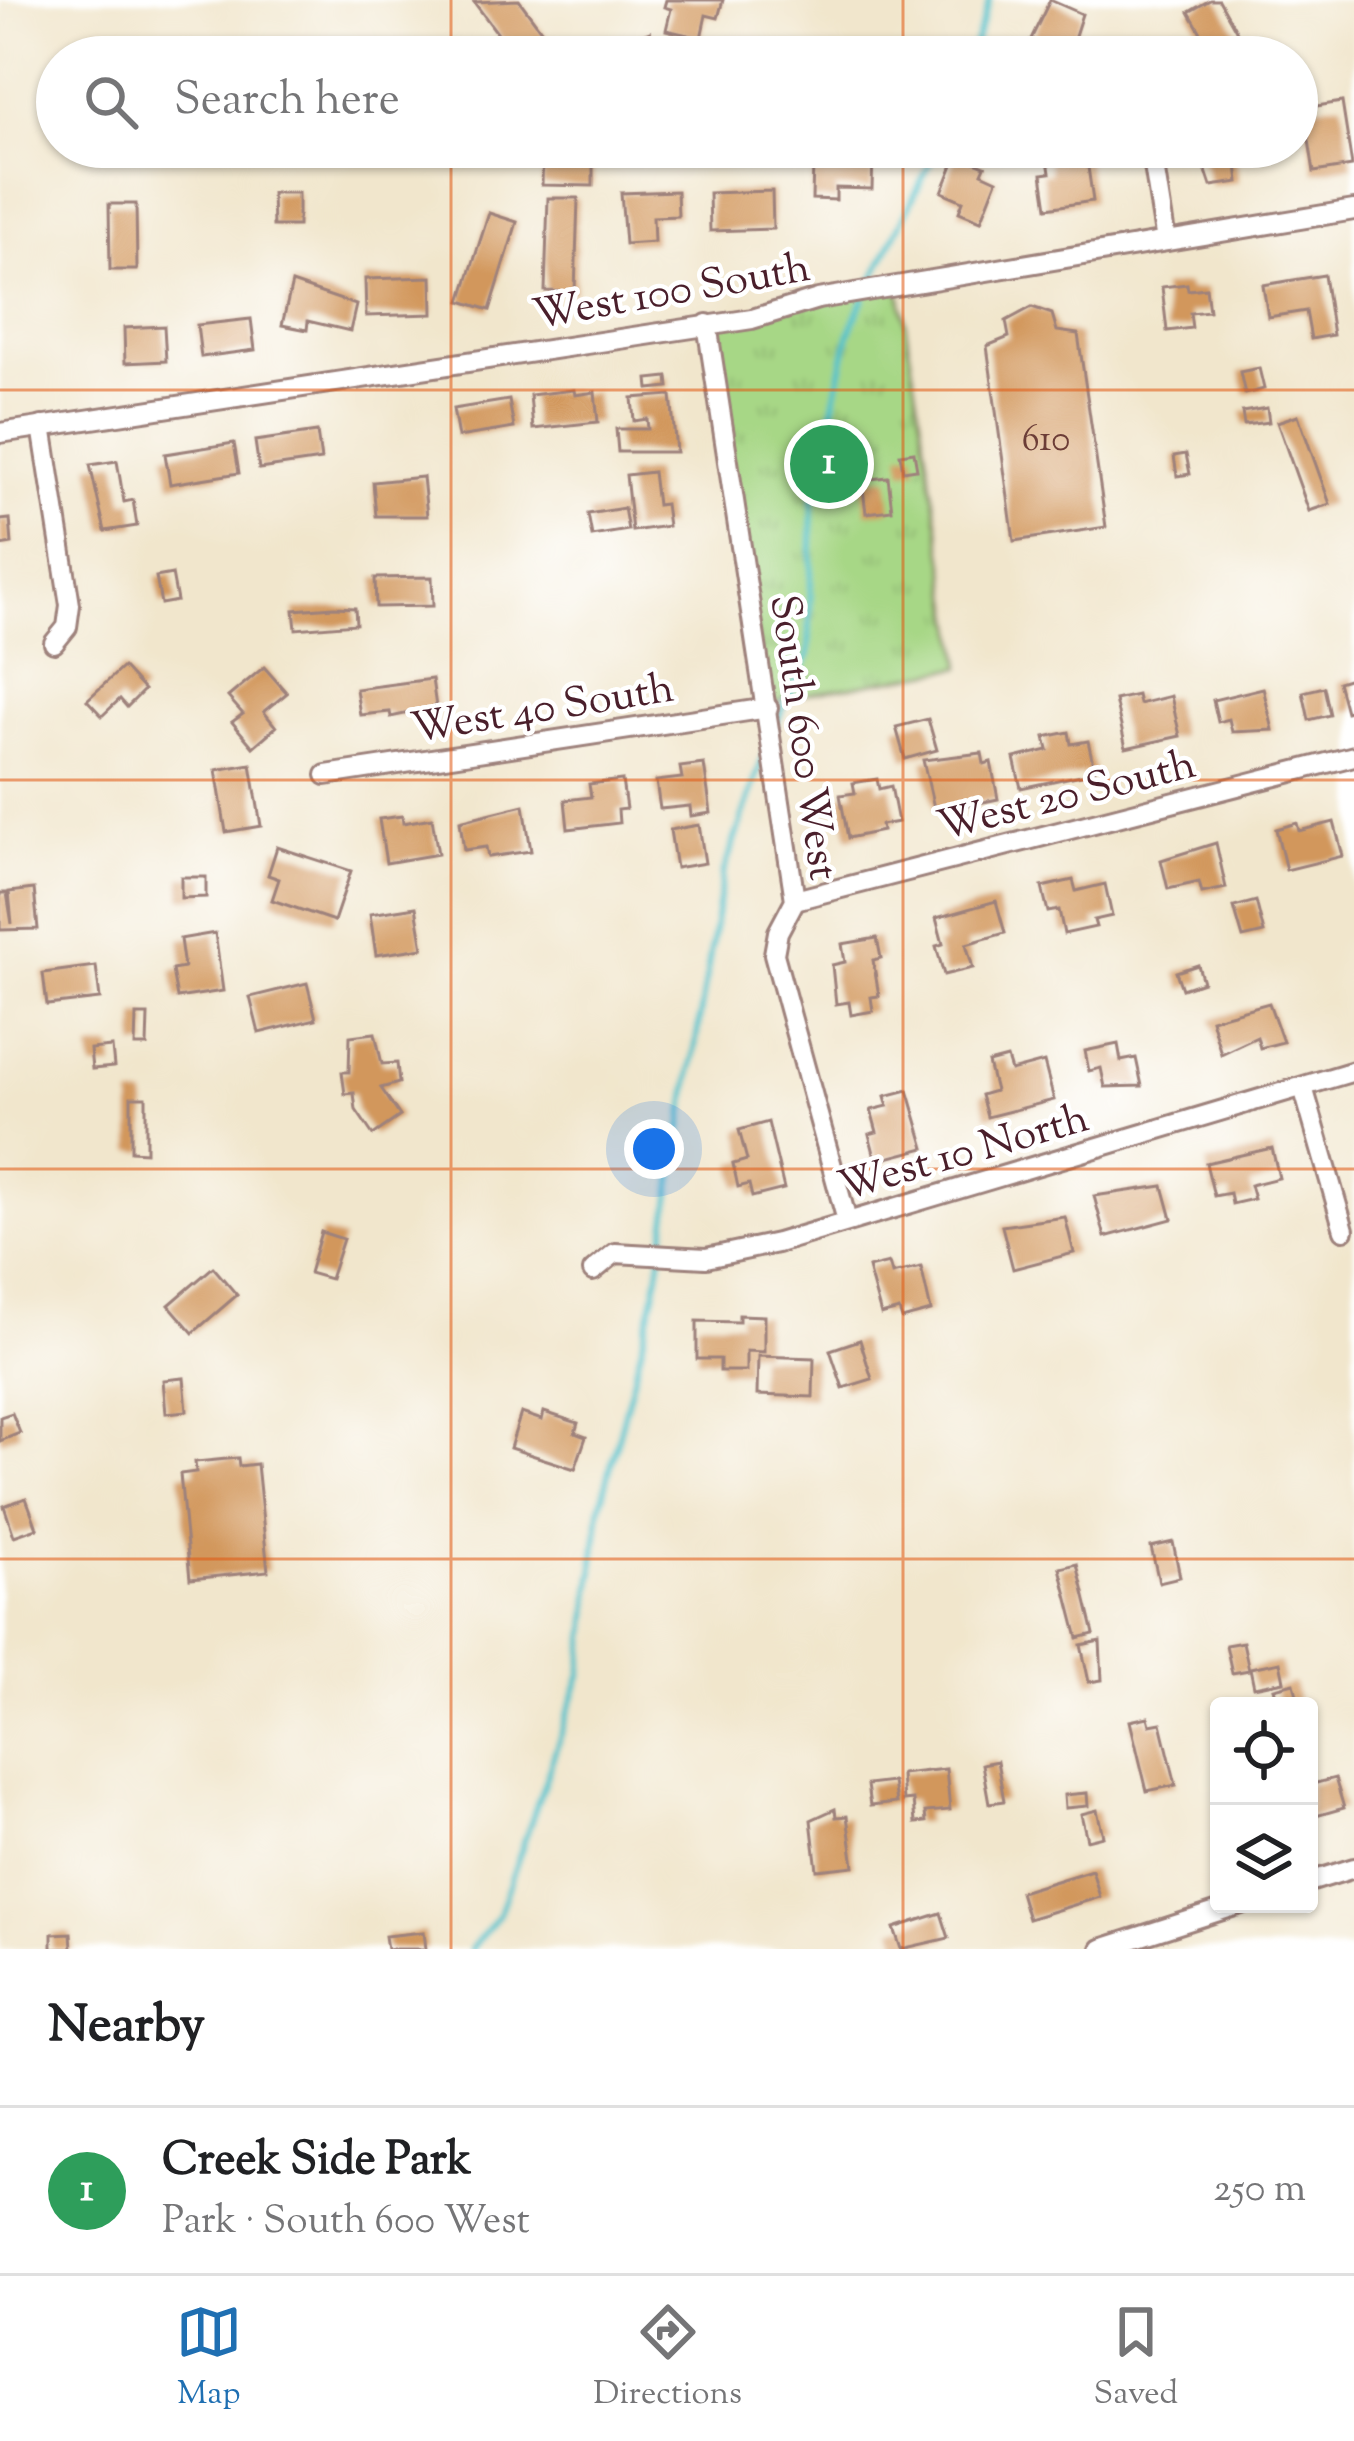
<!DOCTYPE html>
<html lang="en">
<head>
<meta charset="utf-8">
<style>
	body { margin:0; font-family:"Sorts Mill Goudy",serif; background:#f2f2f2; color:#202124 }
	.controls { position:absolute; right:36px; bottom:36px; display:grid; overflow:hidden; border-radius:12px; box-shadow:0 3px 9px #0004 }
	.controls button { width:108px; height:108px; display:grid; place-items:center; padding:0; border:0; border-bottom:3px solid #e0e0e0; background:#fff; color:#202124; font:60px sans-serif }
	.you { position:absolute; left:654px; top:1149px; width:42px; height:42px; margin:-30px; border:9px solid #fff; border-radius:50%; background:#1a73e8; box-shadow:0 0 0 18px #1a73e833 }
	.badge { display:grid; place-items:center; width:78px; height:78px; border-radius:50%; background:#1f6fb2; color:#fff; font-size:39px; font-weight:700 }
	.pin { position:absolute; translate:-50% -50%; border:6px solid #fff; box-shadow:0 3px 12px #0006 }
	.list { margin:0; padding:0; list-style:none }
	h2 { display:flex; justify-content:space-between; align-items:center; height:156px; margin:0; padding:0 48px; font-size:51px }
	h2 small { font-size:39px; font-weight:400; color:#757577 }
	.list li { display:grid; grid-template-columns:78px 1fr auto; gap:36px; align-items:center; box-sizing:border-box; height:168px; padding:0 48px; border-top:3px solid #e0e0e0 }
	.list b { display:block; font-size:45px; white-space:nowrap }
	.list p { margin:0; font-size:39px; white-space:nowrap; color:#757577 }
	.list em { font-size:39px; font-style:normal; color:#757577 }
	.icon { flex:none; width:66px; height:66px; fill:none; stroke:currentColor; stroke-width:2; stroke-linecap:round; stroke-linejoin:round }
	.map { position:relative; flex:none; width:1354px; height:1949px; overflow:hidden }
	.search { position:absolute; background:#fff; box-shadow:0 3px 9px #0004; left:36px; right:36px; top:36px; height:132px; display:flex; align-items:center; gap:30px; box-sizing:border-box; padding:0 42px; border-radius:66px; color:#757577; font-size:45px }
	.sheet { height:324px; background:#fff }
	nav { display:flex; justify-content:space-around; align-items:center; box-sizing:border-box; height:168px; border-top:3px solid #e0e0e0; background:#fff; font-size:33px; color:#757577 }
	nav a { display:grid; justify-items:center; gap:6px }
	nav .on { color:#1f6fb2 }
	.map>svg:first-child { display:block }
	.park { fill:url(#park-tufts); stroke:#787b58; stroke-width:3 }
	.lines { fill:none; stroke-linecap:round; stroke-linejoin:round }
	.stream { stroke:#55c2cb; stroke-width:6 }
	.building { fill:#d2975c }
	.minor-casing { stroke:#9e827c; stroke-width:24 }
	.minor { stroke:#fff; stroke-width:18 }
	.grid { fill:none; stroke:#e0560e; stroke-width:3; stroke-opacity:0.55 }
	.labels { text-anchor:middle; stroke-width:9; stroke-linejoin:round; paint-order:stroke }
	.number-label { font-size:36px; fill:#6c3d37 }
	.street-label { font-size:42px; fill:#4a1f2b; stroke:#fff }
</style>
</head>
<body>
<div class="map">
<svg width="1354" height="1949" viewBox="0 0 1354 1949">
	<defs>
		<pattern id="park-tufts" width="24" height="20" patternUnits="userSpaceOnUse" patternTransform="scale(3)"><rect width="24" height="20" fill="#a7d786"/><path d="M3 7l-1-3M5 7V3M7 7l1-3M15 17l-1-3M17 17v-4M19 17l1-3" fill="none" stroke="#91b874"/></pattern>
	</defs>
	<rect width="100%" height="100%" fill="#fff"/>
	<filter id="ink" filterUnits="userSpaceOnUse"><feTurbulence type="fractalNoise" baseFrequency=".00833" numOctaves="2"/><feDisplacementMap in="SourceGraphic" scale="24" xChannelSelector="R" yChannelSelector="G"/><feConvolveMatrix kernelMatrix="1 2 1 2 8 2 1 2 1" color-interpolation-filters="sRGB"/></filter>
	<filter id="wash" filterUnits="userSpaceOnUse"><feTurbulence type="fractalNoise" baseFrequency=".004" numOctaves="4" result="noise"/><feDisplacementMap in="SourceGraphic" scale="48" xChannelSelector="R" yChannelSelector="G"/><feGaussianBlur stdDeviation="2.7" result="paint"/><feColorMatrix in="noise" values="0 0 0 0 0 0 0 0 0 0 0 0 0 0 0 0 0 1.4 0 .05"/><feComposite in="paint" operator="in"/></filter>
	<g filter="url(#wash)">
		<rect width="100%" height="100%" fill="#f1e6cc"/>
		<!-- park -->
		<polygon class="park" points="899,285 962,667 784,698 768,708 707,324"/>
		<g class="lines">
			<!-- stream -->
			<g class="stream">
				<polyline points="970,57 990,0"/>
				<polyline points="870,286 938,147"/>
				<polyline points="775,725 809,654 813,500 849,334 864,298"/>
				<polyline points="471,1949 499,1914 582,1673 600,1508 655,1294 723,874 766,749"/>
			</g>
		</g>
		<g id="blocks">
			<!-- building -->
			<g class="building">
				<polygon points="519,0 547,38 533,49 539,57 515,57 474,2"/>
				<polygon points="666,0 723,0 718,18 706,15 701,38 666,30 671,9 664,7"/>
				<polygon points="1050,0 1082,14 1068,57 1042,57 1045,51 1029,43"/>
				<polygon points="1210,0 1219,0 1237,32 1226,38 1234,52 1224,57 1215,57 1189,12"/>
				<polygon points="650,32 661,57 621,57 619,51 628,47 626,42"/>
				<polygon points="607,43 613,57 588,57 586,51"/>
				<polygon points="1342,102 1352,166 1314,172 1304,108"/>
				<polygon points="453,147 524,147 524,152 453,153"/>
				<polygon points="593,147 593,186 542,185 543,148"/>
				<polygon points="1046,147 1085,147 1093,201 1047,208 1042,174 1050,173"/>
				<polygon points="1198,147 1235,147 1239,182 1211,186"/>
				<polygon points="834,152 873,153 872,189 836,188 836,200 812,199 813,164 834,164"/>
				<polygon points="957,155 985,166 982,173 997,180 981,221 959,212 963,201 942,192"/>
				<polygon points="677,191 678,216 653,217 654,242 625,244 621,193"/>
				<polygon points="772,191 773,229 710,231 709,193"/>
				<polygon points="272,193 298,193 298,226 273,226"/>
				<polygon points="548,198 578,198 575,292 545,291"/>
				<polygon points="109,204 136,204 137,270 110,270"/>
				<polygon points="489,213 517,222 490,310 461,301"/>
				<polygon points="1324,275 1333,335 1311,339 1306,311 1268,317 1263,285"/>
				<polygon points="432,277 433,314 366,316 365,279"/>
				<polygon points="292,283 356,305 350,331 308,321 307,330 282,325"/>
				<polygon points="1187,284 1188,290 1206,288 1209,311 1190,313 1192,328 1167,331 1162,287"/>
				<polygon points="1032,307 1052,314 1057,331 1078,334 1106,527 1014,541 987,346 1009,337 1006,321"/>
				<polygon points="251,319 255,350 201,357 197,325"/>
				<polygon points="164,326 166,361 125,363 124,328"/>
				<polygon points="1259,368 1264,389 1245,394 1240,372"/>
				<polygon points="668,377 669,387 649,389 648,379"/>
				<polygon points="574,390 575,395 595,392 598,422 533,429 530,395"/>
				<polygon points="671,395 676,452 618,452 616,429 648,429 647,419 634,421 632,398"/>
				<polygon points="509,400 514,428 458,437 453,409"/>
				<polygon points="1267,408 1269,422 1244,425 1242,412"/>
				<polygon points="1298,415 1330,504 1309,511 1277,422"/>
				<polygon points="317,432 321,460 259,469 255,441"/>
				<polygon points="234,443 239,473 170,484 165,454"/>
				<polygon points="914,452 917,469 903,471 900,454"/>
				<polygon points="1186,454 1190,474 1177,476 1174,456"/>
				<polygon points="117,461 124,502 133,500 137,526 105,531 90,465"/>
				<polygon points="653,472 657,505 665,504 668,526 632,531 626,475"/>
				<polygon points="423,477 427,516 376,516 373,482"/>
				<polygon points="888,477 892,510 866,513 862,480"/>
				<polygon points="624,508 628,530 592,536 588,514"/>
				<polygon points="10,519 12,544 0,546 0,520"/>
				<polygon points="172,574 177,601 161,604 156,577"/>
				<polygon points="432,577 433,606 376,607 375,578"/>
				<polygon points="334,607 355,608 356,624 296,629 294,610"/>
				<polygon points="123,667 144,690 127,707 120,699 102,716 87,700"/>
				<polygon points="264,667 287,693 264,712 276,727 253,747 232,722 243,714 228,697"/>
				<polygon points="1354,677 1354,710 1346,712 1338,682"/>
				<polygon points="432,679 436,707 391,717 390,712 360,715 356,689"/>
				<polygon points="1324,687 1330,715 1309,720 1303,692"/>
				<polygon points="1263,688 1273,730 1232,732 1229,719 1218,722 1213,700"/>
				<polygon points="1137,695 1139,704 1171,696 1180,736 1126,748 1115,700"/>
				<polygon points="928,719 937,750 905,759 896,727"/>
				<polygon points="1069,732 1071,744 1088,741 1095,772 1021,788 1014,758 1048,750 1045,737"/>
				<polygon points="982,753 984,764 991,762 998,799 935,812 923,760"/>
				<polygon points="251,764 261,826 226,832 216,770"/>
				<polygon points="704,764 711,813 691,816 690,806 660,809 656,781 682,778 680,767"/>
				<polygon points="877,779 879,789 891,786 898,822 881,825 882,831 848,838 840,795 855,793 853,783"/>
				<polygon points="622,780 626,809 618,810 619,823 568,829 565,800 591,797 589,784"/>
				<polygon points="524,805 531,851 488,857 486,847 464,850 460,821"/>
				<polygon points="402,816 403,823 432,818 438,854 386,863 379,819"/>
				<polygon points="1334,822 1343,856 1286,870 1276,829 1297,823 1299,831"/>
				<polygon points="699,825 705,863 676,868 670,830"/>
				<polygon points="1216,843 1226,888 1202,893 1199,882 1168,889 1161,860"/>
				<polygon points="277,847 351,871 334,921 272,900 279,879 268,875"/>
				<polygon points="181,877 206,877 206,897 181,898"/>
				<polygon points="1073,880 1076,891 1105,884 1112,916 1094,920 1096,927 1064,934 1059,910 1048,912 1042,887"/>
				<polygon points="34,889 38,929 0,930 0,893 7,893 12,924 9,892"/>
				<polygon points="996,901 1005,933 966,944 973,968 944,975 936,946 943,944 936,918"/>
				<polygon points="1256,901 1264,933 1243,938 1234,907"/>
				<polygon points="416,907 423,948 376,955 370,914"/>
				<polygon points="215,933 223,991 177,998 172,970 184,968 180,939"/>
				<polygon points="877,938 881,958 873,960 879,996 871,997 873,1011 851,1015 849,1002 836,1004 832,965 845,962 842,944"/>
				<polygon points="1198,965 1203,982 1182,989 1176,972"/>
				<polygon points="96,966 100,999 47,1005 43,973"/>
				<polygon points="307,983 316,1019 259,1033 250,997"/>
				<polygon points="1269,1003 1283,1042 1260,1048 1257,1037 1221,1054 1211,1019"/>
				<polygon points="136,1015 148,1015 147,1046 135,1046"/>
				<polygon points="375,1033 382,1064 397,1063 399,1083 381,1088 400,1116 373,1135 356,1110 354,1093 345,1094 342,1072 349,1072 350,1036"/>
				<polygon points="1118,1044 1121,1061 1136,1058 1142,1086 1105,1087 1101,1068 1089,1071 1085,1051"/>
				<polygon points="112,1047 114,1067 92,1069 90,1049"/>
				<polygon points="1007,1058 1011,1071 1044,1062 1054,1100 987,1117 981,1095 995,1091 988,1063"/>
				<polygon points="908,1090 925,1148 876,1161 869,1134 877,1132 871,1110 888,1106 885,1096"/>
				<polygon points="131,1097 146,1097 146,1152 131,1151"/>
				<polygon points="768,1122 784,1189 752,1197 749,1184 738,1187 733,1164 747,1160 739,1130"/>
				<polygon points="1272,1148 1279,1178 1250,1185 1254,1199 1232,1204 1230,1193 1214,1196 1206,1163"/>
				<polygon points="1163,1186 1172,1219 1105,1237 1094,1196"/>
				<polygon points="1065,1217 1074,1253 1013,1269 1002,1226"/>
				<polygon points="321,1232 343,1239 330,1279 309,1273"/>
				<polygon points="889,1263 892,1274 921,1267 931,1311 902,1319 899,1310 881,1315 868,1268"/>
				<polygon points="213,1267 237,1295 193,1333 169,1305"/>
				<polygon points="739,1315 764,1316 764,1352 746,1351 746,1371 720,1371 720,1359 697,1359 697,1321 739,1322"/>
				<polygon points="860,1340 872,1379 843,1388 830,1350"/>
				<polygon points="758,1356 814,1358 813,1397 757,1395"/>
				<polygon points="184,1378 187,1411 166,1413 163,1380"/>
				<polygon points="544,1412 578,1423 575,1433 586,1437 575,1469 510,1448 521,1413 542,1420"/>
				<polygon points="12,1413 20,1433 0,1441 0,1417"/>
				<polygon points="238,1458 239,1466 257,1464 268,1571 190,1579 180,1474 196,1472 195,1462"/>
				<polygon points="26,1498 37,1528 14,1536 4,1506"/>
				<polygon points="1173,1542 1180,1577 1159,1582 1151,1547"/>
				<polygon points="1077,1564 1094,1634 1078,1638 1060,1568"/>
				<polygon points="1100,1641 1102,1680 1089,1682 1081,1645"/>
				<polygon points="1243,1642 1249,1670 1232,1673 1226,1645"/>
				<polygon points="1280,1662 1284,1681 1254,1687 1250,1668"/>
				<polygon points="1294,1683 1298,1700 1279,1705 1274,1688"/>
				<polygon points="1148,1717 1150,1725 1161,1723 1176,1785 1147,1791 1130,1721"/>
				<polygon points="997,1761 1004,1801 989,1803 982,1764"/>
				<polygon points="946,1769 950,1810 925,1812 926,1822 915,1823 913,1800 903,1801 901,1774"/>
				<polygon points="1335,1778 1344,1808 1309,1818 1309,1785"/>
				<polygon points="893,1782 896,1803 870,1806 867,1785"/>
				<polygon points="1087,1793 1088,1806 1065,1808 1064,1795"/>
				<polygon points="835,1809 836,1817 847,1816 854,1866 817,1870 811,1820"/>
				<polygon points="1097,1810 1103,1836 1087,1840 1081,1814"/>
				<polygon points="1092,1870 1100,1897 1028,1919 1020,1892"/>
				<polygon points="941,1913 949,1938 901,1949 894,1928"/>
				<polygon points="424,1932 426,1949 387,1949 385,1936"/>
				<polygon points="71,1933 72,1949 52,1949 52,1934"/>
			</g>
		</g>
	</g>
	<g filter="url(#ink)">
		<use href="#blocks" fill-opacity="0" stroke="#9e827c" stroke-width="3"/>
		<g class="lines">
			<defs>
				<g id="minor">
					<polyline points="1151,147 1166,241"/>
					<polyline points="707,324 795,900 778,932 774,954 847,1221"/>
					<polyline points="42,426 70,605 67,627 54,643"/>
					<polyline points="0,433 752,319 818,299 1354,210"/>
					<polyline points="326,775 768,708"/>
					<polyline points="795,900 1354,756"/>
					<polyline points="1303,1087 1344,1230"/>
					<polyline points="593,1271 615,1253 706,1258 777,1243 1354,1071"/>
					<polyline points="1309,1882 1354,1868"/>
					<polyline points="1101,1949 1241,1904"/>
				</g>
			</defs>
			<!-- minor casing -->
			<use href="#minor" class="minor-casing"/>
			<!-- minor -->
			<use href="#minor" class="minor"/>
		</g>
	</g>
	<!-- grid -->
	<path class="grid" d="M451,0V57M903,0V57M451,147V1949M903,147V1949M0,390H1354M0,780H1354M0,1169H1354M0,1559H1354"/>
	<g class="labels">
		<!-- number labels -->
		<g class="number-label">
			<text x="1046" y="450">610</text>
		</g>
		<!-- street labels -->
		<g class="street-label">
			<text transform="translate(671 289) rotate(-10)" y="15">West 100 South</text>
			<text transform="translate(542 706) rotate(-9)" y="15">West 40 South</text>
			<text transform="translate(806 737) rotate(82)" y="15">South 600 West</text>
			<text transform="translate(1066 793) rotate(-14)" y="15">West 20 South</text>
			<text transform="translate(963 1150) rotate(-16)" y="15">West 10 North</text>
		</g>
	</g>
</svg>
<div class="controls">
<button><svg class="icon" aria-label="locate" viewBox="0 0 24 24"><circle cx="12" cy="12" r="6"/><path d="M12 2v4M12 18v4M2 12h4M18 12h4"/></svg></button>
<button><svg class="icon" aria-label="layers" viewBox="0 0 24 24"><path d="M12 4l9 5-9 5-9-5zM3 14l9 5 9-5"/></svg></button>
</div>
<div class="you"></div>
<div class="pin badge" style="left:829px;top:464px;background:#2e9e5b">1</div>
<div class="search"><svg class="icon" aria-label="search" viewBox="0 0 24 24"><circle cx="10" cy="10" r="6"/><path d="M15 15l6 6"/></svg>Search here</div>
</div>
<section class="sheet">
<h2>Nearby<small></small></h2>
<ul class="list">
<li><span class="badge" style="background:#2e9e5b">1</span><div><b>Creek Side Park</b><p>Park · South 600 West</p></div><em>250 m</em></li>
</ul>
</section>
<nav>
<a class="on"><svg class="icon" aria-label="map" viewBox="0 0 24 24"><path d="M3 6l6-2 6 2 6-2v14l-6 2-6-2-6 2zM9 4v14M15 6v14"/></svg>Map</a>
<a><svg class="icon" aria-label="directions" viewBox="0 0 24 24"><path d="M12 3l9 9-9 9-9-9zM9 14v-3h6M13 9l2 2-2 2"/></svg>Directions</a>
<a><svg class="icon" aria-label="saved" viewBox="0 0 24 24"><path d="M7 4h10v16l-5-4-5 4z"/></svg>Saved</a>
</nav>
</body>
</html>
